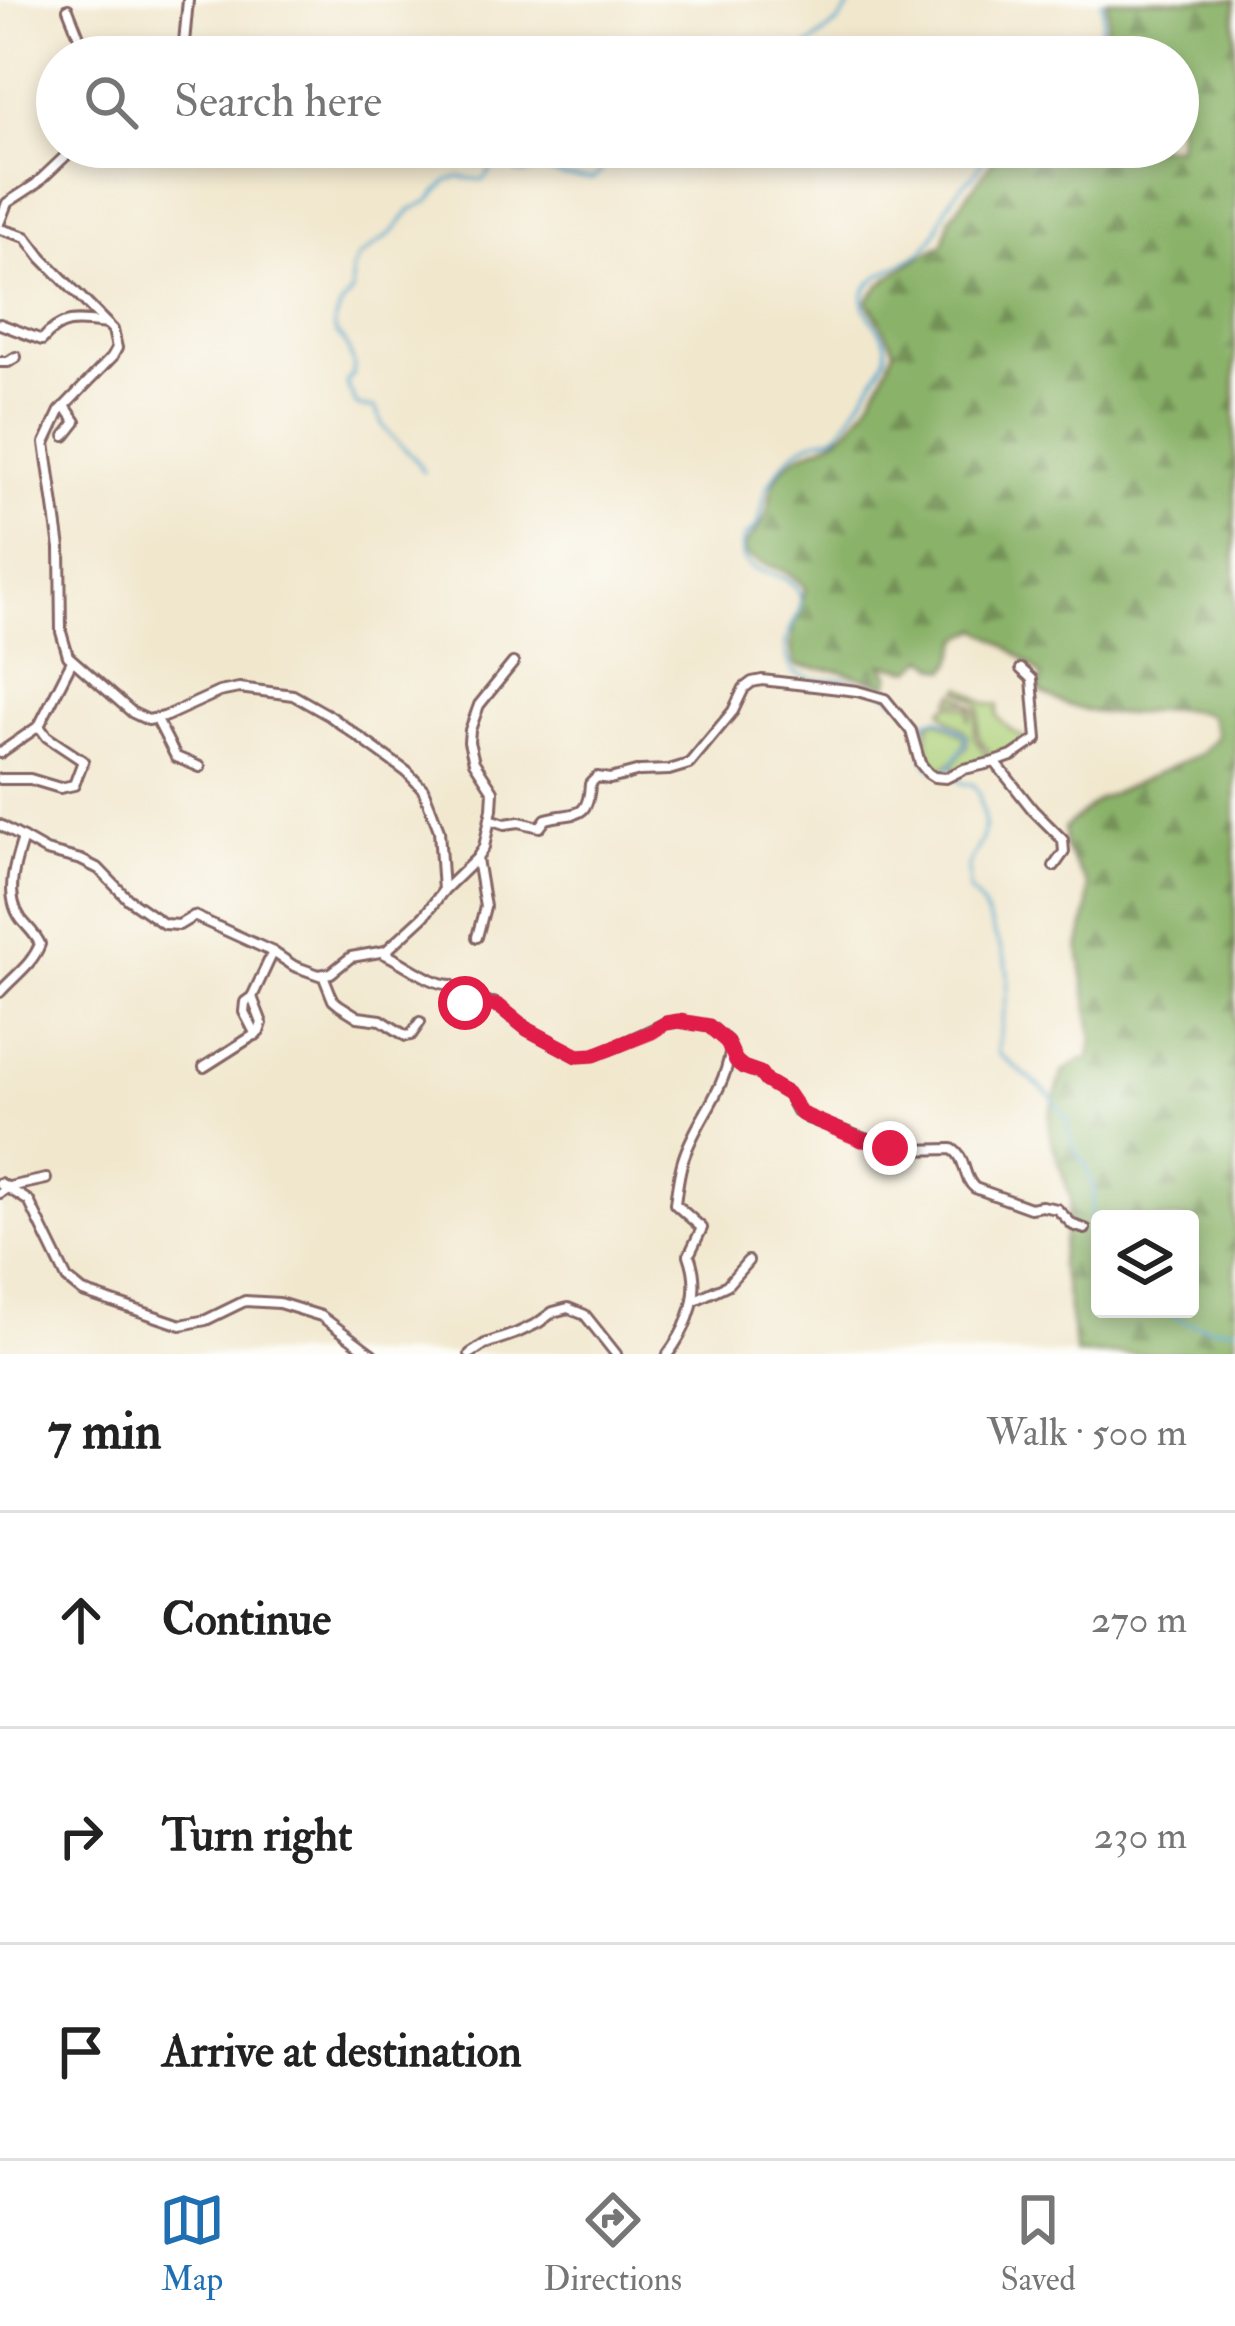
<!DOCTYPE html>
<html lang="en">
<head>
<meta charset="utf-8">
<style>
	body { margin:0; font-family:"IM FELL Double Pica",serif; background:#f6f6f6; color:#222 }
	.controls { position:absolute; right:36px; bottom:36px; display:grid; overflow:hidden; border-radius:12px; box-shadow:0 6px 18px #0003 }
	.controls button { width:108px; height:108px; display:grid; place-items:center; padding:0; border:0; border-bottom:3px solid #e0e0e0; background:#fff; color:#222; font:60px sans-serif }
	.stop { position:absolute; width:36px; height:36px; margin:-27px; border:9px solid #e11d48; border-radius:50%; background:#fff }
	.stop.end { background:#e11d48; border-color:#fff; box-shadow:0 3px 12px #0008 }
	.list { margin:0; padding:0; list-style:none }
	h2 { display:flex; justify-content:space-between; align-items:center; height:156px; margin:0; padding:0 48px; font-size:51px }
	h2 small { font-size:39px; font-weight:400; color:#767676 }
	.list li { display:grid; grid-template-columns:78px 1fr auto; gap:36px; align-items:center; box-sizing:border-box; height:216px; padding:0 48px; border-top:3px solid #e0e0e0 }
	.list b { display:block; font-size:45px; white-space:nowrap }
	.list em { font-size:39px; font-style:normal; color:#767676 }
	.icon { flex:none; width:66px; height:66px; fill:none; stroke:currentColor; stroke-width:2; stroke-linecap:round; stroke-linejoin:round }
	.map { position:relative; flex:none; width:1235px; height:1354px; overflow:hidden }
	.search { position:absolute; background:#fff; box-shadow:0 6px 18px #0003; left:36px; right:36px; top:36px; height:132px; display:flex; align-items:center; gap:30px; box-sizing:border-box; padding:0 42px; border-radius:66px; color:#767676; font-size:45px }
	.sheet { height:804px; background:#fff }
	nav { display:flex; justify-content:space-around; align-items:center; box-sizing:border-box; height:168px; border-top:3px solid #e0e0e0; background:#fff; font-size:33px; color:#767676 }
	nav a { display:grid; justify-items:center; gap:6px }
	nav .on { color:#1f6fb2 }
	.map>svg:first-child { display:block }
	.green { fill:#add079; stroke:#7c7852; stroke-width:3 }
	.forest { fill:url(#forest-firs); stroke:#6a684a; stroke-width:3; fill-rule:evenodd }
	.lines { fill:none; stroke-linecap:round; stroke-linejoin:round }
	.stream { stroke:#51a7ce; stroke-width:3 }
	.minor-casing { stroke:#846564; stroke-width:14 }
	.minor { stroke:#fff; stroke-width:8 }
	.route { stroke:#e11d48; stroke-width:15 }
</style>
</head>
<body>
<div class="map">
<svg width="1235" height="1354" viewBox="0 0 1235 1354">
	<defs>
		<pattern id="forest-firs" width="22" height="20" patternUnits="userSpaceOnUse" patternTransform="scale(3)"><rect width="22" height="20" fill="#8ab269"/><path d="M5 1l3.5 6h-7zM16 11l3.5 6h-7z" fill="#739057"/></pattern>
	</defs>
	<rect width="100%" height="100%" fill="#fdfcf7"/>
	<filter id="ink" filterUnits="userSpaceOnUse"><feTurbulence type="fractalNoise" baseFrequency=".00833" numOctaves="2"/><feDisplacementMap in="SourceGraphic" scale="24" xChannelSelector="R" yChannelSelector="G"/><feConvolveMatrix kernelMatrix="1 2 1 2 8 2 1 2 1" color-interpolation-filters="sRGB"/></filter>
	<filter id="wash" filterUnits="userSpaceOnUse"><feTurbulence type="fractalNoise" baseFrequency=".004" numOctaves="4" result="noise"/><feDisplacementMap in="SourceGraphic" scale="48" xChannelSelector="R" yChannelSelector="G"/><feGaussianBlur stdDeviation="2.7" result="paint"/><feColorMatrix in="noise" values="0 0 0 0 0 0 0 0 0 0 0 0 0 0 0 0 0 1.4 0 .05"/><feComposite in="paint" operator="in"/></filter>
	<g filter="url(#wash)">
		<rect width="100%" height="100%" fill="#f1e7cd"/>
		<!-- green -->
		<g class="green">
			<path d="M962,687L987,704L998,705L997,715C1003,726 1019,736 1030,741L1004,757L986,762L989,751C970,732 981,729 980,707L976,701L959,690Z"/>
			<path d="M955,693L977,709L974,737L986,755L981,763L954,771V763L967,746L968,735C961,724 947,723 942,710L950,704L968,709L969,719L973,712L968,704L950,700Z"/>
			<path d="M938,720L965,737C963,750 954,764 941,768C924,757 928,740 929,723Z"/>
		</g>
		<!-- forest -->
		<path class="forest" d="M1106,0H1235V1354H1076L1065,1285L1059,1265L1071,1199L1051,1138L1049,1116L1063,1072L1083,1059L1089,1060L1093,1038L1079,949L1088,907V886L1065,848L1064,828L1098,800L1202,753L1217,736L1210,716C1175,702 1157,714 1122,714C1092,715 1063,706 1038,690L1042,676C1023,656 1002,643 979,629L960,639L953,662L947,670L937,667L926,658L912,670L882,664L890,675L889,683L886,685L841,671L796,666C783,639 801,616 805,588C788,567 769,568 746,556L744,546C751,535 762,528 766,515C772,498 768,488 781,471C796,450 819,450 838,437C865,418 882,380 894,350C888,331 875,319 867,301C884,275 916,259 943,244L950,218L992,162L989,147H1178V57H1066L1091,51C1105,32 1112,25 1106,0ZM1100,1219H1190V1309H1100Z"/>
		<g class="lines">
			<!-- stream -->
			<g class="stream">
				<polyline points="803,57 806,48 839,22 854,0"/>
				<path d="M1021,57C1060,54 1113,54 1102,0"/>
				<path d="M423,472C414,452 395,444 384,427C380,421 378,414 375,408L357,406L346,383L353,375L354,364L345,342L336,333L334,324L340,308L352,292V270L358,258L393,232L412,209L429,201L447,181L459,177L483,180L490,172L491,163L512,166L516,172L525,174C542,166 545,170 562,176C571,178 583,178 592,179L600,173L603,153L610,147"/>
				<polyline points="930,720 939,718 965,734 967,741 949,768"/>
				<path d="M949,771C918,774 920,744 926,721L882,689L843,679L814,680L793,672C789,663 785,654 786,644C788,625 809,608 797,589C782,565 729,581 745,536C766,525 759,508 767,489C770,481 777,472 782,465C788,457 801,447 810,442C818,438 830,439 837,434C846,425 882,368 886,355C893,330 851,313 867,288C879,270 905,265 921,252C940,236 939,216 953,197C965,178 978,179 984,153L981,147"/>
				<path d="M956,778L964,784H972L979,793L985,825L982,839L968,866L969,891C984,904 986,914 993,931C998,944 1005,953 1007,967C1012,996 998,1024 998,1053L1050,1095L1067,1119L1073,1147L1086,1165L1094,1190L1090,1230L1100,1252"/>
				<path d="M1165,1309C1183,1327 1211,1328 1235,1328"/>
			</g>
		</g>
	</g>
	<g filter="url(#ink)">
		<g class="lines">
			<defs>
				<g id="minor">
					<polyline points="68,9 87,57"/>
					<polyline points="178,57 184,43 188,0"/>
					<polyline points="0,221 7,203 36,184 75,147"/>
					<polyline points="0,229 26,237 42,258 113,330 117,348 112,357 60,411 45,443 60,548 61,632 68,656 133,713 148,720 164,717 219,692 239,688 293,695 330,716 407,772 423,789 439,830 443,891"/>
					<path d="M0,324L42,340C61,317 77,320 106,324"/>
					<polyline points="0,362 8,362 16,357"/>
					<polyline points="65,436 76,422 65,406"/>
					<polyline points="157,720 176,757 200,767"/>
					<polyline points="0,753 39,726 72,661"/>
					<polyline points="995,762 1012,756 1037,739 1032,679 1021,669"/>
					<polyline points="0,779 30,779 60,788 74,785 83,761 47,737 39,726"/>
					<path d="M490,819L505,824L519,822L540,827L546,819C574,811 588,822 590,784L597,777L610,779L640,771L669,770L689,764L733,711L744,688L752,682L762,680L857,691L885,699L911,731L920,763L928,773L934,777L946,778L964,769L995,762L1033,810L1063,840L1064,852L1054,866"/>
					<polyline points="0,825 46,851 81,860 99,869 128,899 164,924 179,925 194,916 273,952 294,966 319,975 331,973 351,957 386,951 424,916 443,891 477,858 484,847 492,809 493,791 474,762 469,742 470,730 479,705 513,663"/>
					<polyline points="477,937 485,907 477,859"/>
					<path d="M383,953C406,963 428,983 451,985L465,1003H494L527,1029L577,1056L594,1055L615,1047L666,1023L679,1021L709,1026L727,1041L736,1062L743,1067L760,1073L766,1081L788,1094L797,1111L808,1118L884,1146L908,1150L952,1149C967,1158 962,1177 975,1188L1030,1208L1042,1206L1057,1209L1073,1225L1085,1229"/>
					<polyline points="323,975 333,1000 339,1005 358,1017 381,1020 406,1036 411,1035 420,1022"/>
					<path d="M0,992C14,976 32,965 40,944C35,933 28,928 21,919C4,895 15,863 23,838"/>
					<polyline points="252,997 245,1002 244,1012 256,1035"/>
					<polyline points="204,1067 259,1032 262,1023 252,997 273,952"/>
					<polyline points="0,1183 29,1201 67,1279 83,1292 181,1325 206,1320 245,1301 279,1303 321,1316 372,1354"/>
					<polyline points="0,1193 9,1187 46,1179"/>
					<polyline points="695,1300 727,1285 748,1261"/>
					<polyline points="470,1354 485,1344 517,1333 538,1323 553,1312 568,1308 585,1315 616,1354"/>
					<path d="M668,1354C690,1324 702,1290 689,1255L702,1228L675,1204C677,1188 679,1171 684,1157C697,1119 723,1094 730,1053"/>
				</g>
			</defs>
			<!-- minor casing -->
			<use href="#minor" class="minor-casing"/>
			<!-- minor -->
			<use href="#minor" class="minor"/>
		</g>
	</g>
	<g class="lines" filter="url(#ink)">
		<!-- route -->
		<polyline class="route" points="465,1003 499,1006 527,1029 578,1056 594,1055 652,1032 666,1023 679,1021 709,1026 727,1042 736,1061 743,1067 760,1073 766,1081 788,1094 802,1114 862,1140 874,1141 890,1148"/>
	</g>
</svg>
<div class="controls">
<button><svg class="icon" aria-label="layers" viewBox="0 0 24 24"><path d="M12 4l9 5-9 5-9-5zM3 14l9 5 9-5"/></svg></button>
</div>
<div class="stop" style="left:465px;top:1003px"></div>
<div class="stop end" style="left:890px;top:1148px"></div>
<div class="search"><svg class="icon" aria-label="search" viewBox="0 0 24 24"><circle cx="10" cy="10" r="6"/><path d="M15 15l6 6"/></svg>Search here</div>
</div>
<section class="sheet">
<h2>7 min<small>Walk · 500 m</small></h2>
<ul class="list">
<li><svg class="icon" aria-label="ahead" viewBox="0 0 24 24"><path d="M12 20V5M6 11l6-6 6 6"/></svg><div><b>Continue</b></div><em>270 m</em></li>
<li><svg class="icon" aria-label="right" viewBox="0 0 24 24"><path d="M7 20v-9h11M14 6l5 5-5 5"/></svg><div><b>Turn right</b></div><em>230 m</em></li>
<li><svg class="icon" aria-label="arrive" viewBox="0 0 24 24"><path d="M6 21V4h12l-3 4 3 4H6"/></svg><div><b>Arrive at destination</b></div></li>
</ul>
</section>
<nav>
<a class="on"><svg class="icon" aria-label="map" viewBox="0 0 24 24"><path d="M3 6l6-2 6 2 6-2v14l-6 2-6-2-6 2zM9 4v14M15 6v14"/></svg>Map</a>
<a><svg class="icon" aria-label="directions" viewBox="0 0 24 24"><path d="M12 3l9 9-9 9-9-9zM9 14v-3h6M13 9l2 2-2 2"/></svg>Directions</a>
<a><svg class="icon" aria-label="saved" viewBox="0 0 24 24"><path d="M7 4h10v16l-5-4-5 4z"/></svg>Saved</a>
</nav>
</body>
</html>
